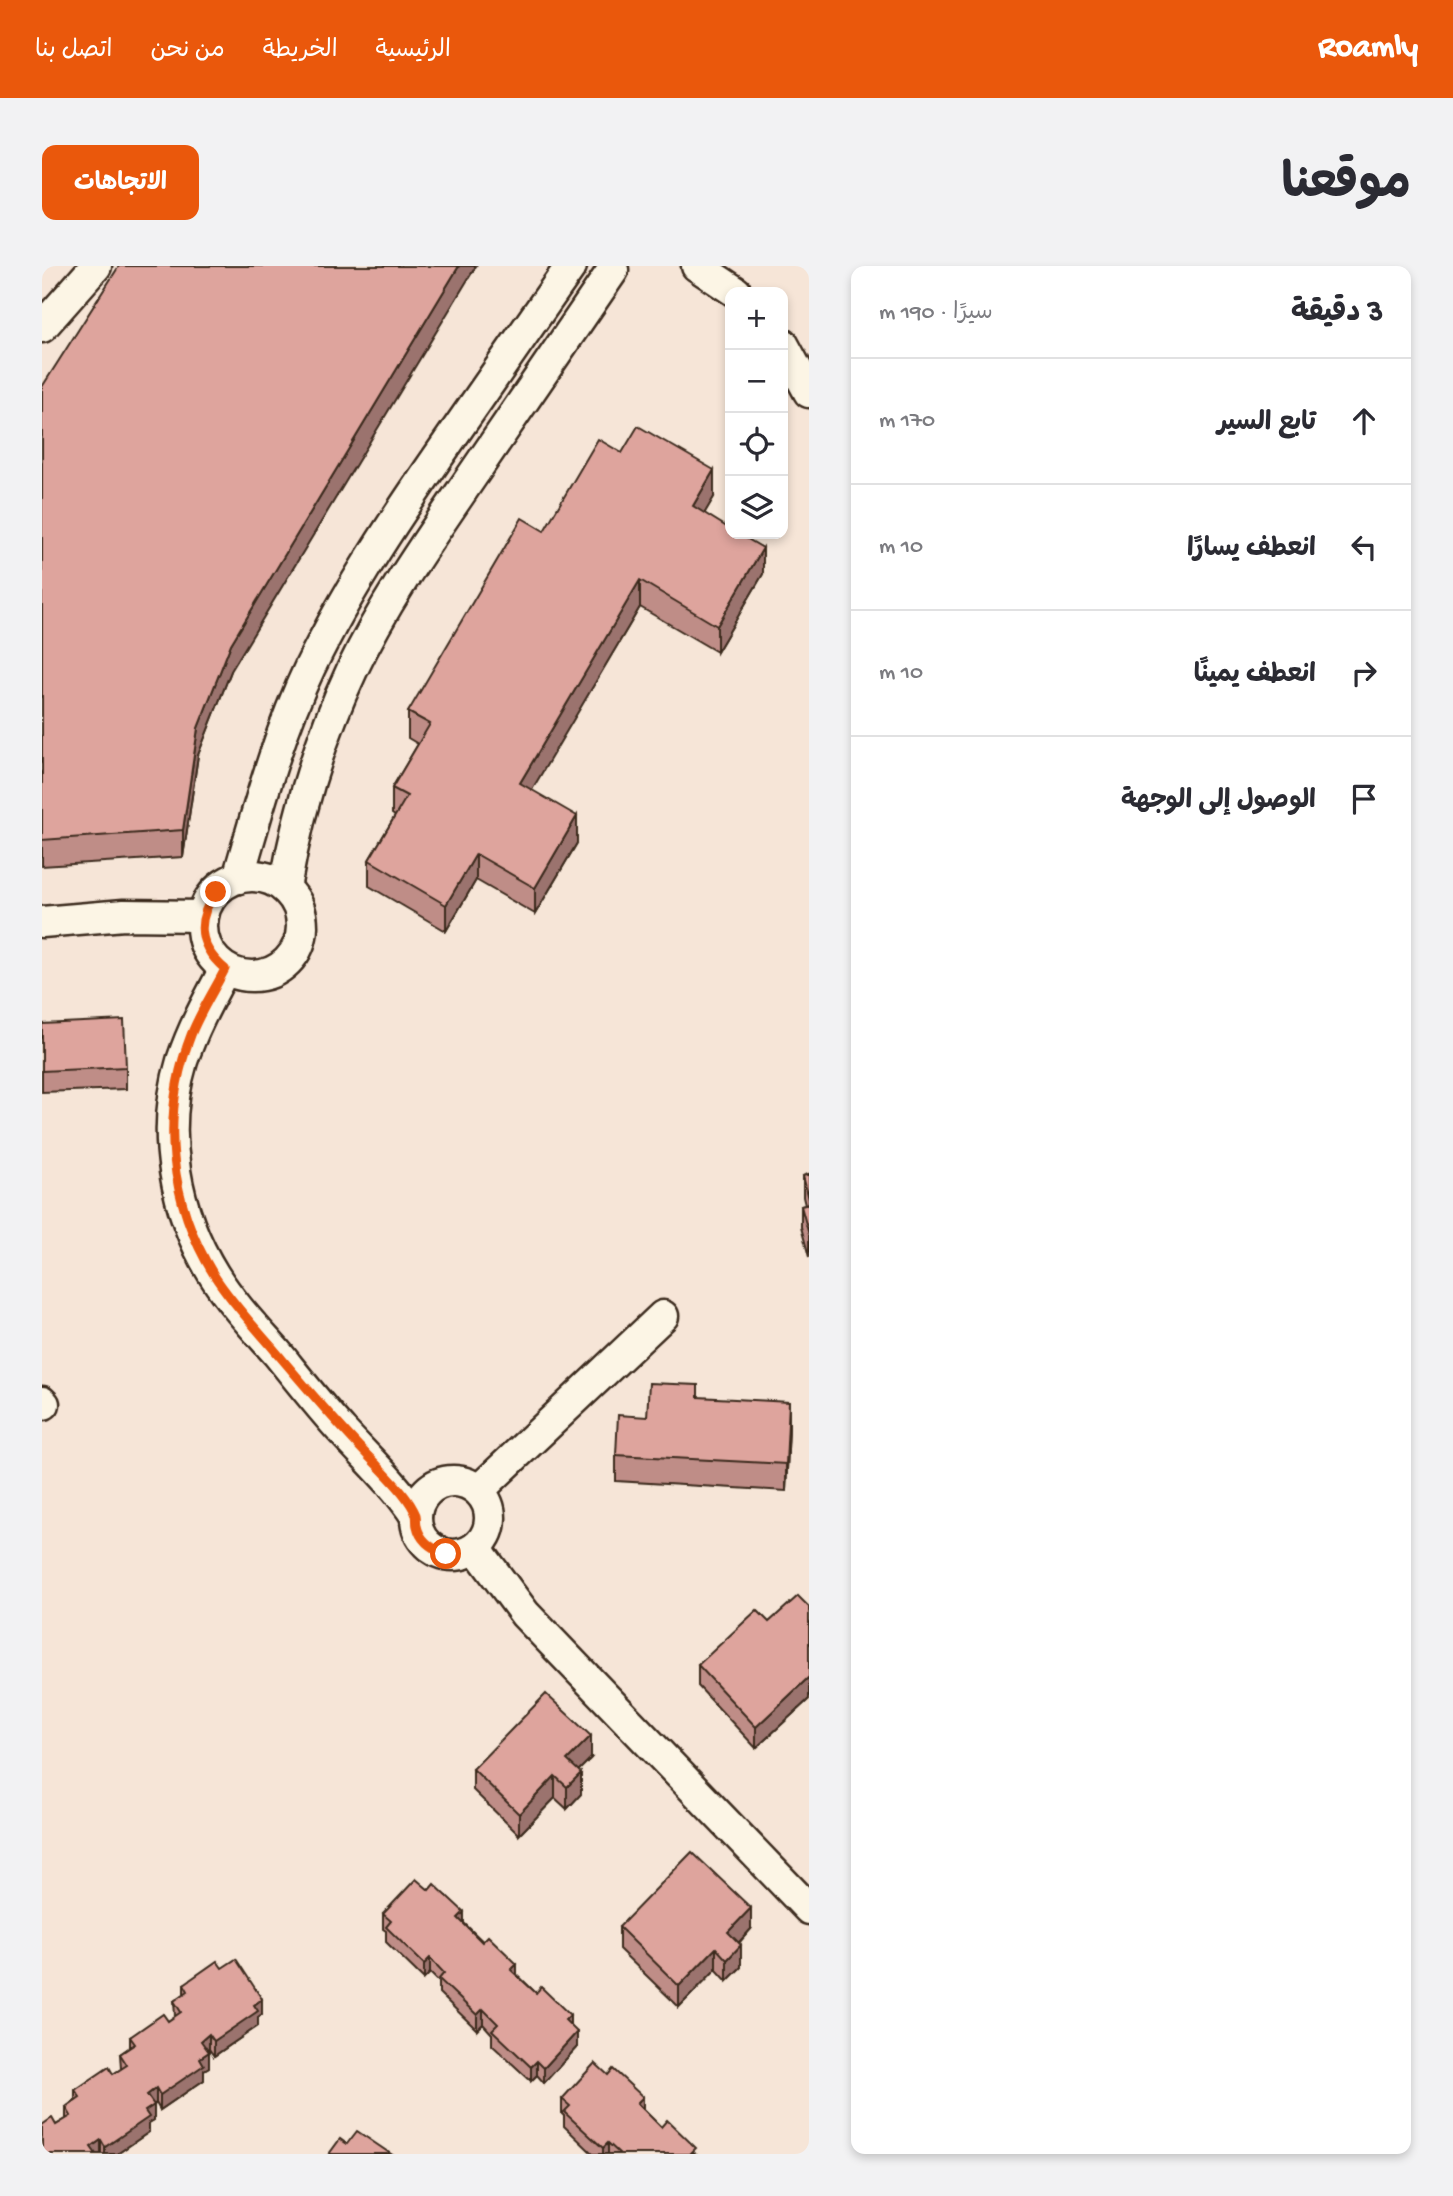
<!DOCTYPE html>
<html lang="ar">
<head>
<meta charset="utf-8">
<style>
	body { margin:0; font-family:"Gochi Hand","Playpen Sans Arabic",sans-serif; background:#f2f2f3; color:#2b2b33; direction:rtl }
	.controls { position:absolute; right:21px; top:21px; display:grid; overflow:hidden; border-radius:14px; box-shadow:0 4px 10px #0003 }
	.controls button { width:63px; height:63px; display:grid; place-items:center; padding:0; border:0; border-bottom:2px solid #e1e1e2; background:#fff; color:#2b2b33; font:35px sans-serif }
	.stop { position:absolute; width:21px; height:21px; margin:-16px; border:5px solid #ea580c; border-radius:50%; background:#fff }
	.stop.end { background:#ea580c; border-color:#fff; box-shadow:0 2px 7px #0008 }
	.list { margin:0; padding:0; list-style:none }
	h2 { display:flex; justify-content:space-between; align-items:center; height:91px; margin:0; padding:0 28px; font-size:30px }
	h2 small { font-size:23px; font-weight:400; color:#7c7c81 }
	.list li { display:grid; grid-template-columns:46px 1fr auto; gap:21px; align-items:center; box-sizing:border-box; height:126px; padding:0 28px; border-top:2px solid #e1e1e2 }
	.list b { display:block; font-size:26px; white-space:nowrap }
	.list em { font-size:23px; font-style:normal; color:#7c7c81 }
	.icon { flex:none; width:38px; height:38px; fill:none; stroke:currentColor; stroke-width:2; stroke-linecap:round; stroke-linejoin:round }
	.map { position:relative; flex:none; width:767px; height:1888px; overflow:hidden; direction:ltr; border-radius:14px }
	header { display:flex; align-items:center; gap:42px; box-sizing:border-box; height:98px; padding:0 35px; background:#ea580c; color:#fff }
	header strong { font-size:33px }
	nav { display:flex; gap:38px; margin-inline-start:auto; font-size:24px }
	.intro { display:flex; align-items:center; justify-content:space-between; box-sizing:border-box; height:168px; padding:0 42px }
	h1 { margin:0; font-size:49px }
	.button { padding:18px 32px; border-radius:14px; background:#ea580c; color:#fff; font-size:24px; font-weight:700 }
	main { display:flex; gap:42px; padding:0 42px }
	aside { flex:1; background:#fff; border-radius:14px; box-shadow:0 4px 10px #0003 }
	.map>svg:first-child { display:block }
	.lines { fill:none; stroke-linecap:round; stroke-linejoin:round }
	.street-casing { stroke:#3b2a1e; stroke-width:35 }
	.street { stroke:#fcf5e5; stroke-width:30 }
	.wall { fill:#bf8d87; stroke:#3b2a1e; stroke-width:2 }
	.shaded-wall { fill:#9b736e; stroke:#3b2a1e; stroke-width:2 }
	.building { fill:#dea49d; stroke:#3b2a1e; stroke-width:2 }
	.route { stroke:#ea580c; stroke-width:9 }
</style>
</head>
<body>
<header>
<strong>Roamly</strong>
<nav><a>الرئيسية</a><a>الخريطة</a><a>من نحن</a><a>اتصل بنا</a></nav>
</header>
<div class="intro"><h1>موقعنا</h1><a class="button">الاتجاهات</a></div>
<main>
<aside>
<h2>3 دقيقة<small>سيرًا · 190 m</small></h2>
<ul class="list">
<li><svg class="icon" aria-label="ahead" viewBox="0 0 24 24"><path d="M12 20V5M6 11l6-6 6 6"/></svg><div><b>تابع السير</b></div><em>170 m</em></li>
<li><svg class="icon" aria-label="left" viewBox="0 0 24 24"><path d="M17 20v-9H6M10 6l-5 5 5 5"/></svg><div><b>انعطف يسارًا</b></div><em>10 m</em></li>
<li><svg class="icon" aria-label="right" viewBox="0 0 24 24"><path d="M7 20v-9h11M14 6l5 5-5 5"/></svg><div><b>انعطف يمينًا</b></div><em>10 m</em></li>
<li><svg class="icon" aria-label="arrive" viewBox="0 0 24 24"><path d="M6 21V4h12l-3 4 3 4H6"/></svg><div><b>الوصول إلى الوجهة</b></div></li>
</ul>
</aside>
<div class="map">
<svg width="767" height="1888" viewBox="0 0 767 1888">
	<rect width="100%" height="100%" fill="#f6e5d7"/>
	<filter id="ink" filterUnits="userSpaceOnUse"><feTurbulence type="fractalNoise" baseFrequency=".0143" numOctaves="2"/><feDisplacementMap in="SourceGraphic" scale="14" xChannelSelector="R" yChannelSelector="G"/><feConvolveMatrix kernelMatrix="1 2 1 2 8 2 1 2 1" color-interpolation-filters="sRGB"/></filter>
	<g filter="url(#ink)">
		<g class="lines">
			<defs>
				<g id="street">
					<polyline points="655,0 694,26"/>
					<polyline points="0,61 54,0"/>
					<polyline points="741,78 767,126"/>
					<circle cx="210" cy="660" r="50"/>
					<path d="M196,612C217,540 236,468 268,401C307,321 357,247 407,175C448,116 488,58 529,0"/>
					<path d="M243,622C256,546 277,474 310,404C343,335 387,273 430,210C477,141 524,73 571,4"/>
					<polyline points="0,656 82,649 161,650"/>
					<path d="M183,703C167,733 151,762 140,795C118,867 133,946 172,1009C190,1038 214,1063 236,1088C257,1114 278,1141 301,1166C327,1194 353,1218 374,1250"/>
					<polyline points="0,1136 2,1138"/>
					<circle cx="411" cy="1252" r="37"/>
					<polyline points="437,1224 621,1050"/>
					<polyline points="434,1282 483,1348 767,1643"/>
				</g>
			</defs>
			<!-- street casing -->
			<use href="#street" class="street-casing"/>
			<!-- street -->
			<use href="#street" class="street"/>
		</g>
		<!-- wall -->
		<g class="wall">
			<polygon points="0,121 189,405 156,489 141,591 0,600"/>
			<polygon points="580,187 672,231 662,247 721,308 675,386 598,341 489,524 535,577 493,648 434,614 404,665 327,620 327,594 353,550 350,548 350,522 376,478 366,472 366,446 502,265"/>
			<polygon points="0,758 84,801 84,823 0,826"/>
			<polygon points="767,908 767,991 759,961 759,940 763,939 761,931 761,910"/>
			<polygon points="656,1131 747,1162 744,1225 574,1215 574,1189 605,1151"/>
			<polygon points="767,1341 767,1433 714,1482 656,1420 656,1399 727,1356"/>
			<polygon points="549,1492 536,1505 539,1528 525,1543 513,1532 477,1569 431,1524 431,1503"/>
			<polygon points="341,1648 422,1657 528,1760 535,1781 502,1817 495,1809 489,1815 450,1779 450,1768 441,1758 435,1764 397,1727 397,1716 388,1707 382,1713 344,1676 344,1665 341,1663"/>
			<polygon points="577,1661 709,1663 697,1677 699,1701 685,1715 674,1703 637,1741 577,1683"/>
			<polygon points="180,1702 220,1748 216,1751 216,1760 172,1790 167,1783 165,1785 167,1801 162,1804 162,1814 118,1844 114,1837 112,1839 112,1854 107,1857 107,1866 75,1888 0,1888 14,1859 24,1853 24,1841 33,1834 33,1824 71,1808 79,1803 78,1788 88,1781 88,1771 126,1755 133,1750 132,1735 142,1728 142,1718"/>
			<polygon points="566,1809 619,1861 654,1888 551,1888 522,1860 522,1850 520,1848 520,1833"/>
		</g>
		<!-- shaded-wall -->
		<g class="shaded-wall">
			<polygon points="417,0 434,0 189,405 156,489 141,591 141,564 156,462 189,378"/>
			<polygon points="672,204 672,231 651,267 651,240"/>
			<polygon points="721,282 721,308 675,386 675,360"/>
			<polygon points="598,314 598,341 478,544 478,517"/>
			<polygon points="535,550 535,577 493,648 493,622"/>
			<polygon points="434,588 434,614 404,665 404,639"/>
			<polygon points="747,1136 747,1162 744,1225 744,1198"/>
			<polygon points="767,1411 767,1433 714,1482 714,1461"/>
			<polygon points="549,1470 549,1492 525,1516 525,1494"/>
			<polygon points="539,1507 539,1528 525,1543 525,1521"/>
			<polygon points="513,1510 513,1532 477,1569 477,1548"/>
			<polygon points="709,1642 709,1663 686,1688 686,1666"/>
			<polygon points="422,1646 422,1660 416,1652"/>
			<polygon points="699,1679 699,1701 685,1715 685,1694"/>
			<polygon points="674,1682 674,1703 637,1741 637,1720"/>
			<polygon points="388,1692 388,1707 382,1713 382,1698"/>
			<polygon points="475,1698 475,1712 469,1704"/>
			<polygon points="220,1733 220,1748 216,1751 216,1760 172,1790 172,1775 212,1739"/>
			<polygon points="441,1743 441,1758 435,1764 435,1749"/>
			<polygon points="528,1749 528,1763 523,1754"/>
			<polygon points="535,1766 535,1781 502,1817 502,1802"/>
			<polygon points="167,1768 167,1783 159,1790 159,1775"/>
			<polygon points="167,1786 167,1801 162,1804 162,1814 118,1844 118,1829 158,1792"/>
			<polygon points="495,1795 495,1809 489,1815 489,1801"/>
			<polygon points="114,1822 114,1837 108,1841 112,1839 112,1854 107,1857 107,1866 75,1888 63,1888 63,1881 103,1845 105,1829"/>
			<polygon points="601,1831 601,1845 595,1837"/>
			<polygon points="59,1874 59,1888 49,1888 49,1881"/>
			<polygon points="566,1877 566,1888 561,1888 561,1882"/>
		</g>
		<!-- building -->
		<g class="building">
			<polygon points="77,0 417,0 189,378 156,462 141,564 0,574 0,121"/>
			<polygon points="596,160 672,204 651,240 688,263 688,268 697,268 721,282 675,360 598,314 478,517 535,550 493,622 434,588 404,639 327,594 365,530 350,522 388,458 366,446 480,252 502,265 556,173 580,187"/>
			<polygon points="82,754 84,801 0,805 0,758"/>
			<polygon points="767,908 767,933 761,910"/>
			<polygon points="767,938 767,969 759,940"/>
			<polygon points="607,1117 656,1119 656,1131 747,1136 744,1198 574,1189 576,1149 605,1151"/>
			<polygon points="756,1330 767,1341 767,1411 714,1461 656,1399 715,1344 727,1356"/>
			<polygon points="504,1428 549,1470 525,1494 539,1507 525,1521 513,1510 477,1548 431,1503"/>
			<polygon points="650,1586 709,1642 686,1666 699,1679 685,1694 674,1682 637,1720 577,1661"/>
			<polygon points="374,1613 387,1624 392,1618 422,1646 416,1652 440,1676 446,1670 475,1698 469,1704 494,1727 499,1721 528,1749 523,1754 535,1766 502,1802 495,1795 489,1801 450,1764 456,1758 441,1743 435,1749 397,1713 402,1707 388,1692 382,1698 344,1661 349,1655 341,1648"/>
			<polygon points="194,1693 220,1733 212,1739 216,1745 172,1775 167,1768 159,1775 167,1786 158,1792 162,1799 118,1829 114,1822 105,1829 112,1839 103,1845 107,1851 63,1881 59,1874 49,1881 54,1888 0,1888 0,1859 10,1852 14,1859 29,1850 24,1841 38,1831 33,1824 67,1801 71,1808 85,1799 78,1788 93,1778 88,1771 121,1748 126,1755 139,1746 132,1735 146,1725 142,1718 175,1695 180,1702"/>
			<polygon points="553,1797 566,1809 571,1803 601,1831 595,1837 619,1861 625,1854 654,1882 648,1888 578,1888 566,1877 561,1882 522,1846 528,1840 520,1833"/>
			<polygon points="315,1865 349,1888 287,1888 298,1873 305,1878"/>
		</g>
	</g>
	<g class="lines" filter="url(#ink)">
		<!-- route -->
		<path class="route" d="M174,626C153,655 156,680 183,703C172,725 158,746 149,769C118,850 127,936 172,1009C188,1034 209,1057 229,1080C263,1120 297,1161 335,1199C348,1213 367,1231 374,1249C375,1252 374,1257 375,1260C378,1275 390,1283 404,1288"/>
	</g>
</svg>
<div class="controls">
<button>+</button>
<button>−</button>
<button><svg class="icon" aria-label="locate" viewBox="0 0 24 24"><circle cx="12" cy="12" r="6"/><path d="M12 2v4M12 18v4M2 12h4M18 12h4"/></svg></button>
<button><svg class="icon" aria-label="layers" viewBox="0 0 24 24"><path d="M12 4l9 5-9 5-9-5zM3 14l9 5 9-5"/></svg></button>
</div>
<div class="stop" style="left:404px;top:1288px"></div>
<div class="stop end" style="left:174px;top:626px"></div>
</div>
</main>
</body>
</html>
